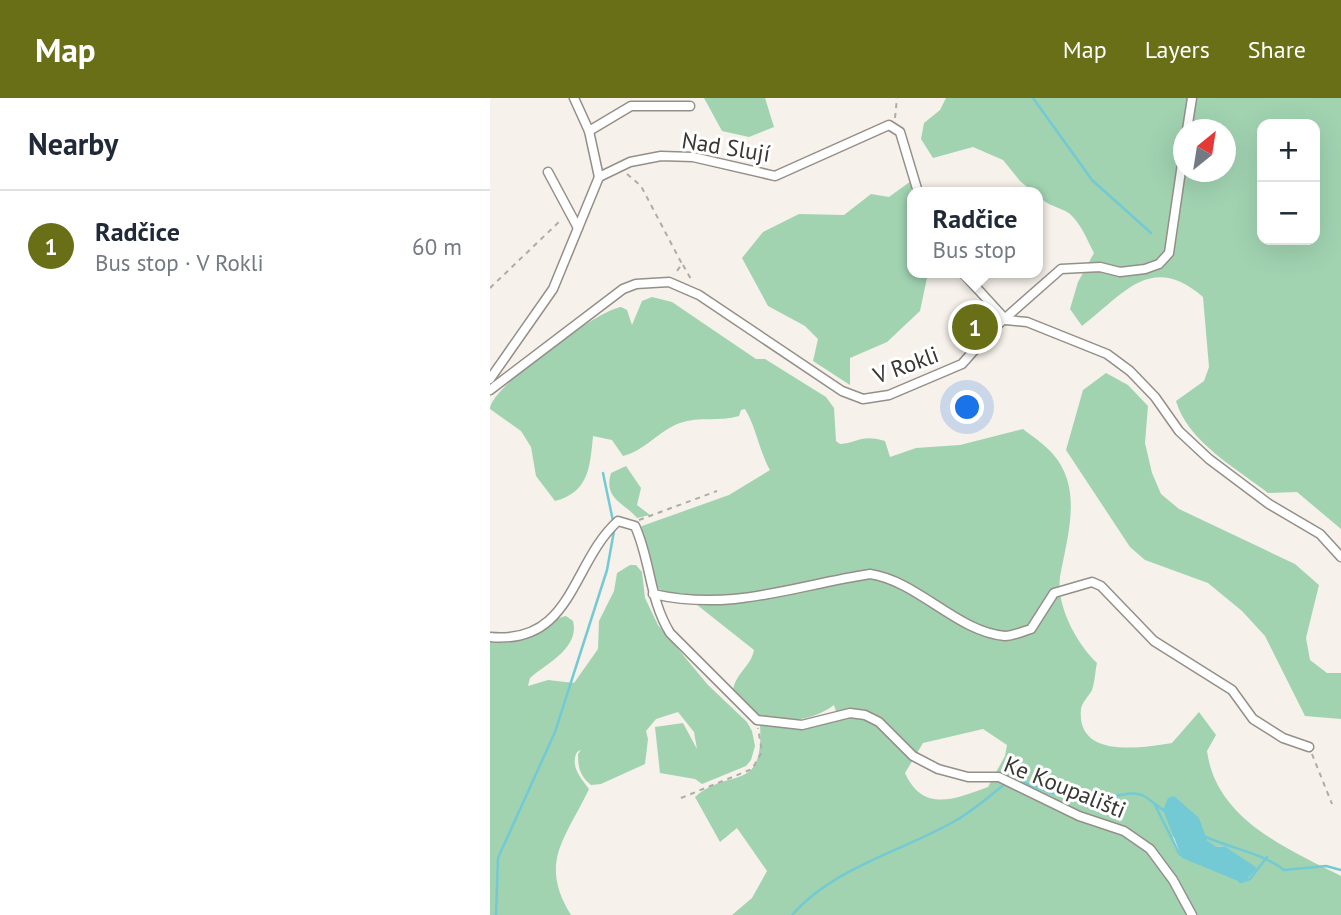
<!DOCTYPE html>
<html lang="en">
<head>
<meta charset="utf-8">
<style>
	body { margin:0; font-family:"PT Sans",sans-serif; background:#f2f2f3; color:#1f2937 }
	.controls { position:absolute; right:21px; top:21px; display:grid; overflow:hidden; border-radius:14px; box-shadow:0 7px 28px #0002 }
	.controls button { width:63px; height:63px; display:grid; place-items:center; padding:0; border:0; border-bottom:2px solid #e0e1e3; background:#fff; color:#1f2937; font:35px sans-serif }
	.compass { position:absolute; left:683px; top:21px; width:63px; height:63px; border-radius:50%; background:#fff; box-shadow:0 7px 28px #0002; rotate:30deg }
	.you { position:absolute; left:478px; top:310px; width:24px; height:24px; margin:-18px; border:5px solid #fff; border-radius:50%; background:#1a73e8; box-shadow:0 0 0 10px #1a73e833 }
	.badge { display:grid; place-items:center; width:46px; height:46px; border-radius:50%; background:#686f16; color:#fff; font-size:23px; font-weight:700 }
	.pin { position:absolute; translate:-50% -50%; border:4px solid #fff; box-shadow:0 2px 7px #0006 }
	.popup { position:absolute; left:417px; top:89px; width:136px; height:91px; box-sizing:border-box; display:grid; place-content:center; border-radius:14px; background:#fff; filter:drop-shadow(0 2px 5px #0005); font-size:23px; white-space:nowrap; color:#747a83 }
	.popup b { font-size:26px; color:#1f2937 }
	.popup::after { content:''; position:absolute; left:50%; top:100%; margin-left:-14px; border:14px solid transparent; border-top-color:#fff }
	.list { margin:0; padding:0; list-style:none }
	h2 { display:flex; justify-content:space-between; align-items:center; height:91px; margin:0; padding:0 28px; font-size:30px }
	h2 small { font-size:23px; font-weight:400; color:#747a83 }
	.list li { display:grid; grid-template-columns:46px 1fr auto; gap:21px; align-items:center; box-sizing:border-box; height:112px; padding:0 28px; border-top:2px solid #e0e1e3 }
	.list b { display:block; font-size:26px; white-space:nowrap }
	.list p { margin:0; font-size:23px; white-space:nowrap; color:#747a83 }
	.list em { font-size:23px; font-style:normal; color:#747a83 }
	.map { position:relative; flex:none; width:851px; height:817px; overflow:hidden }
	header { display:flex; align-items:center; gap:42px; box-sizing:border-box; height:98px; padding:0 35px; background:#686f16; color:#fff }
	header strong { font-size:33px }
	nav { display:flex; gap:38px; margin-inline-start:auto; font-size:24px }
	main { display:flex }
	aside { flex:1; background:#fff }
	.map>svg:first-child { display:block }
	.green { fill:#a1d3b1; fill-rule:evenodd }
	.water { fill:#73cad4 }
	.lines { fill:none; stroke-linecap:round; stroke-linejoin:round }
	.stream { stroke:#73cad4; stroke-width:2.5 }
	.lane-casing { stroke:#948f88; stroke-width:8 }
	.street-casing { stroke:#948f88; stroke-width:11 }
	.path { stroke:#afaba6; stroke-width:2; stroke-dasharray:5 5; stroke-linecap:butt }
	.lane { stroke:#fff; stroke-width:4.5 }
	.street { stroke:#fff; stroke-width:8 }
	.labels { text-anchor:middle; stroke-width:6; stroke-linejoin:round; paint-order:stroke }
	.street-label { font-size:23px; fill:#393734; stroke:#fff }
</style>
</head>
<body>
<header>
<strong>Map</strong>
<nav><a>Map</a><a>Layers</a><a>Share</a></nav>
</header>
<main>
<aside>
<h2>Nearby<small></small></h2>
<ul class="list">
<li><span class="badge">1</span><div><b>Radčice</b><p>Bus stop · V Rokli</p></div><em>60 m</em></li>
</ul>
</aside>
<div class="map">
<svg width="851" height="817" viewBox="0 0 851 817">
	<rect width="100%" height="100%" fill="#f6f1ea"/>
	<!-- green -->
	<g class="green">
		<polygon points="214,0 275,0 284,29 259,39 232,33"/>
		<path d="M456,0H851V431L807,394L778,395C746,370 698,344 686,303L714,283L719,269L713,199C661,154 634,196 592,228L580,211L588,184L604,155C597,142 592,127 580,116C570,108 552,108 548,94H543L530,83L513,62L483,49L443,60L431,41L434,25L450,12ZM772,26H825V142H772ZM694,32H736V74H694Z"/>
		<polygon points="421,83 422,175 438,175 430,213 397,244 360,260 360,287 323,263 328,241 315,228 278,208 252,160 273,134 309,116 354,117 381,96 399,99"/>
		<path d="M162,199L182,204L266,261H275L336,299L344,310L346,343L350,346C369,345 370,336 395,343L400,359L426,350L470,347L533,331C542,338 554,346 562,355C594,390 577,439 570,479C566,508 587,546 607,565C605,573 605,584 602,592C599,598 592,604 591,611C586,661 651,650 682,645L709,614L726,637L717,653C726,721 796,750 851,778V817H242L262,800L277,773L247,730L230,744L205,699C240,668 274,697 270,627C297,631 322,632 348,620L344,607C323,623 286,629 263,614C255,609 249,600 243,594C244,576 261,569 264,552L192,495H176L164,488L149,432L152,428L239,397L280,372C269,352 266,329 255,311L251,312L249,318C229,324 209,318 190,325C168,333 156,352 133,358L122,342L103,338C100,369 99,394 65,403L46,378L41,349L31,333L0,311C0,289 108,212 131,209L137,212L142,227L152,203ZM493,631L517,647L515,658L498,689C465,701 433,715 415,675L433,645ZM683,739L717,742L727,749L735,748L766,770L689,756Z"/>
		<polygon points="616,275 638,287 658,308 655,345 662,375 671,396 689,411 805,466 829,487 816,540 820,562 837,575 851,575 851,621 815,618 775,538 752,513 718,485 655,462 640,449 576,352 593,292"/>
		<path d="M136,368L151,390L147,407L160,417L147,420C135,405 113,401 121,375Z"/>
		<path d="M140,467H146L152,474L155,500L168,527L218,587L257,624L262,633L265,648L261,662L256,668L212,686L205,681L170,675L165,629L193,625L207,651L204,634L188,614L166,621L156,633L158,641L155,666L111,686L101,687C90,678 88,670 88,656L91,652L87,654C80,668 90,679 99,691C76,740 48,764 81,817H0V544C18,546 36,544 52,534C61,528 64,520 76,518L83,523C90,550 57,565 40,580L38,588L58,582L84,585L108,551L109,523L124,493L127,475Z"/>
	</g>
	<!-- water -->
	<polygon class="water" points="684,698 709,720 717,742 727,749 735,748 767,770 753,785 692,760 673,712 678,700"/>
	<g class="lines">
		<!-- stream -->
		<g class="stream">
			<polyline points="543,0 602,82 661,135"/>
			<polyline points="113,375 123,423"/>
			<path d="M520,682L523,680C547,690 570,700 597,702C614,704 637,691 652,697C660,701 668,709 675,713"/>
			<polyline points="665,707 690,757"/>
			<path d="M716,739C743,751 772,755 794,772L836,768L851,772"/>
			<polyline points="750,784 760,781 777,759"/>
			<polyline points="6,817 8,760 65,634 117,472 124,433"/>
			<path d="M302,817C343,770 410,754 463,724C482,714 498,699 515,686"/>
		</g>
		<defs>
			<polyline id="lane" points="483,249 491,227 505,209"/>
			<g id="street">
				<polyline points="84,0 99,33 109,79"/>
				<polyline points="697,32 702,0"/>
				<polyline points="99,33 141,8 200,8"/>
				<polyline points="58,74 88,130"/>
				<polyline points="109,79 140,64 171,58 203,59 285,78 399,27 410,34 428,94"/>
				<polyline points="473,175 516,222"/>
				<polyline points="516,222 537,224 617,256 640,273 665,299 689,333 719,361 779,406 830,436 851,459"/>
				<polyline points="0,281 63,191 109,79"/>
				<polyline points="0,292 133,191 146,186 179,184 209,197 352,293 373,301 399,297 472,266 503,231 571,171 610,169 630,174 655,171 669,166 679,155 694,52"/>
				<path d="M163,496C243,514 302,488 380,476C428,483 467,534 515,538C523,538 534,533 541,531L564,495L602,484L611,488L664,543L742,592L763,621L793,640L819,649"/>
				<path d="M0,539C83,547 81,465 128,423L145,428C161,463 159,501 180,535L267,622L312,627L360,615L375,617L389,624L423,658L448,671L478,679H509L589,718L634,733L660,751L683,782L702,817"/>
			</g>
		</defs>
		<!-- lane casing -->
		<use href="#lane" class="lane-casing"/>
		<!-- street casing -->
		<use href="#street" class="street-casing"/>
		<!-- path -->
		<g class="path">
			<polyline points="405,20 407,0"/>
			<polyline points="137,76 151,88 192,166 184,177"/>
			<polyline points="193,167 202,183"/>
			<polyline points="0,190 72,121"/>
			<polyline points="149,422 227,393"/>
			<polyline points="822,656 842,706"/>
			<polyline points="191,700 262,671 272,654 268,630"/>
		</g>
		<!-- lane -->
		<use href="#lane" class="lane"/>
		<!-- street -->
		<use href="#street" class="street"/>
	</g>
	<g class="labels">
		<!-- street labels -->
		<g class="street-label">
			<text transform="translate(236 49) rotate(9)" y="8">Nad Slují</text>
			<text transform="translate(416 267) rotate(-20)" y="8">V Rokli</text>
			<text transform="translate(575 689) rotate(22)" y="8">Ke Koupališti</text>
		</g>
	</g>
</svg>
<div class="controls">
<button>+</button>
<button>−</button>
</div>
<svg class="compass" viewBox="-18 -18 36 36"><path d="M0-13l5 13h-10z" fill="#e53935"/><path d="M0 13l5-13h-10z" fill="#747a83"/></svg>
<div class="you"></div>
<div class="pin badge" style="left:485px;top:229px">1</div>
<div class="popup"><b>Radčice</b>Bus stop</div>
</div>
</main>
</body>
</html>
